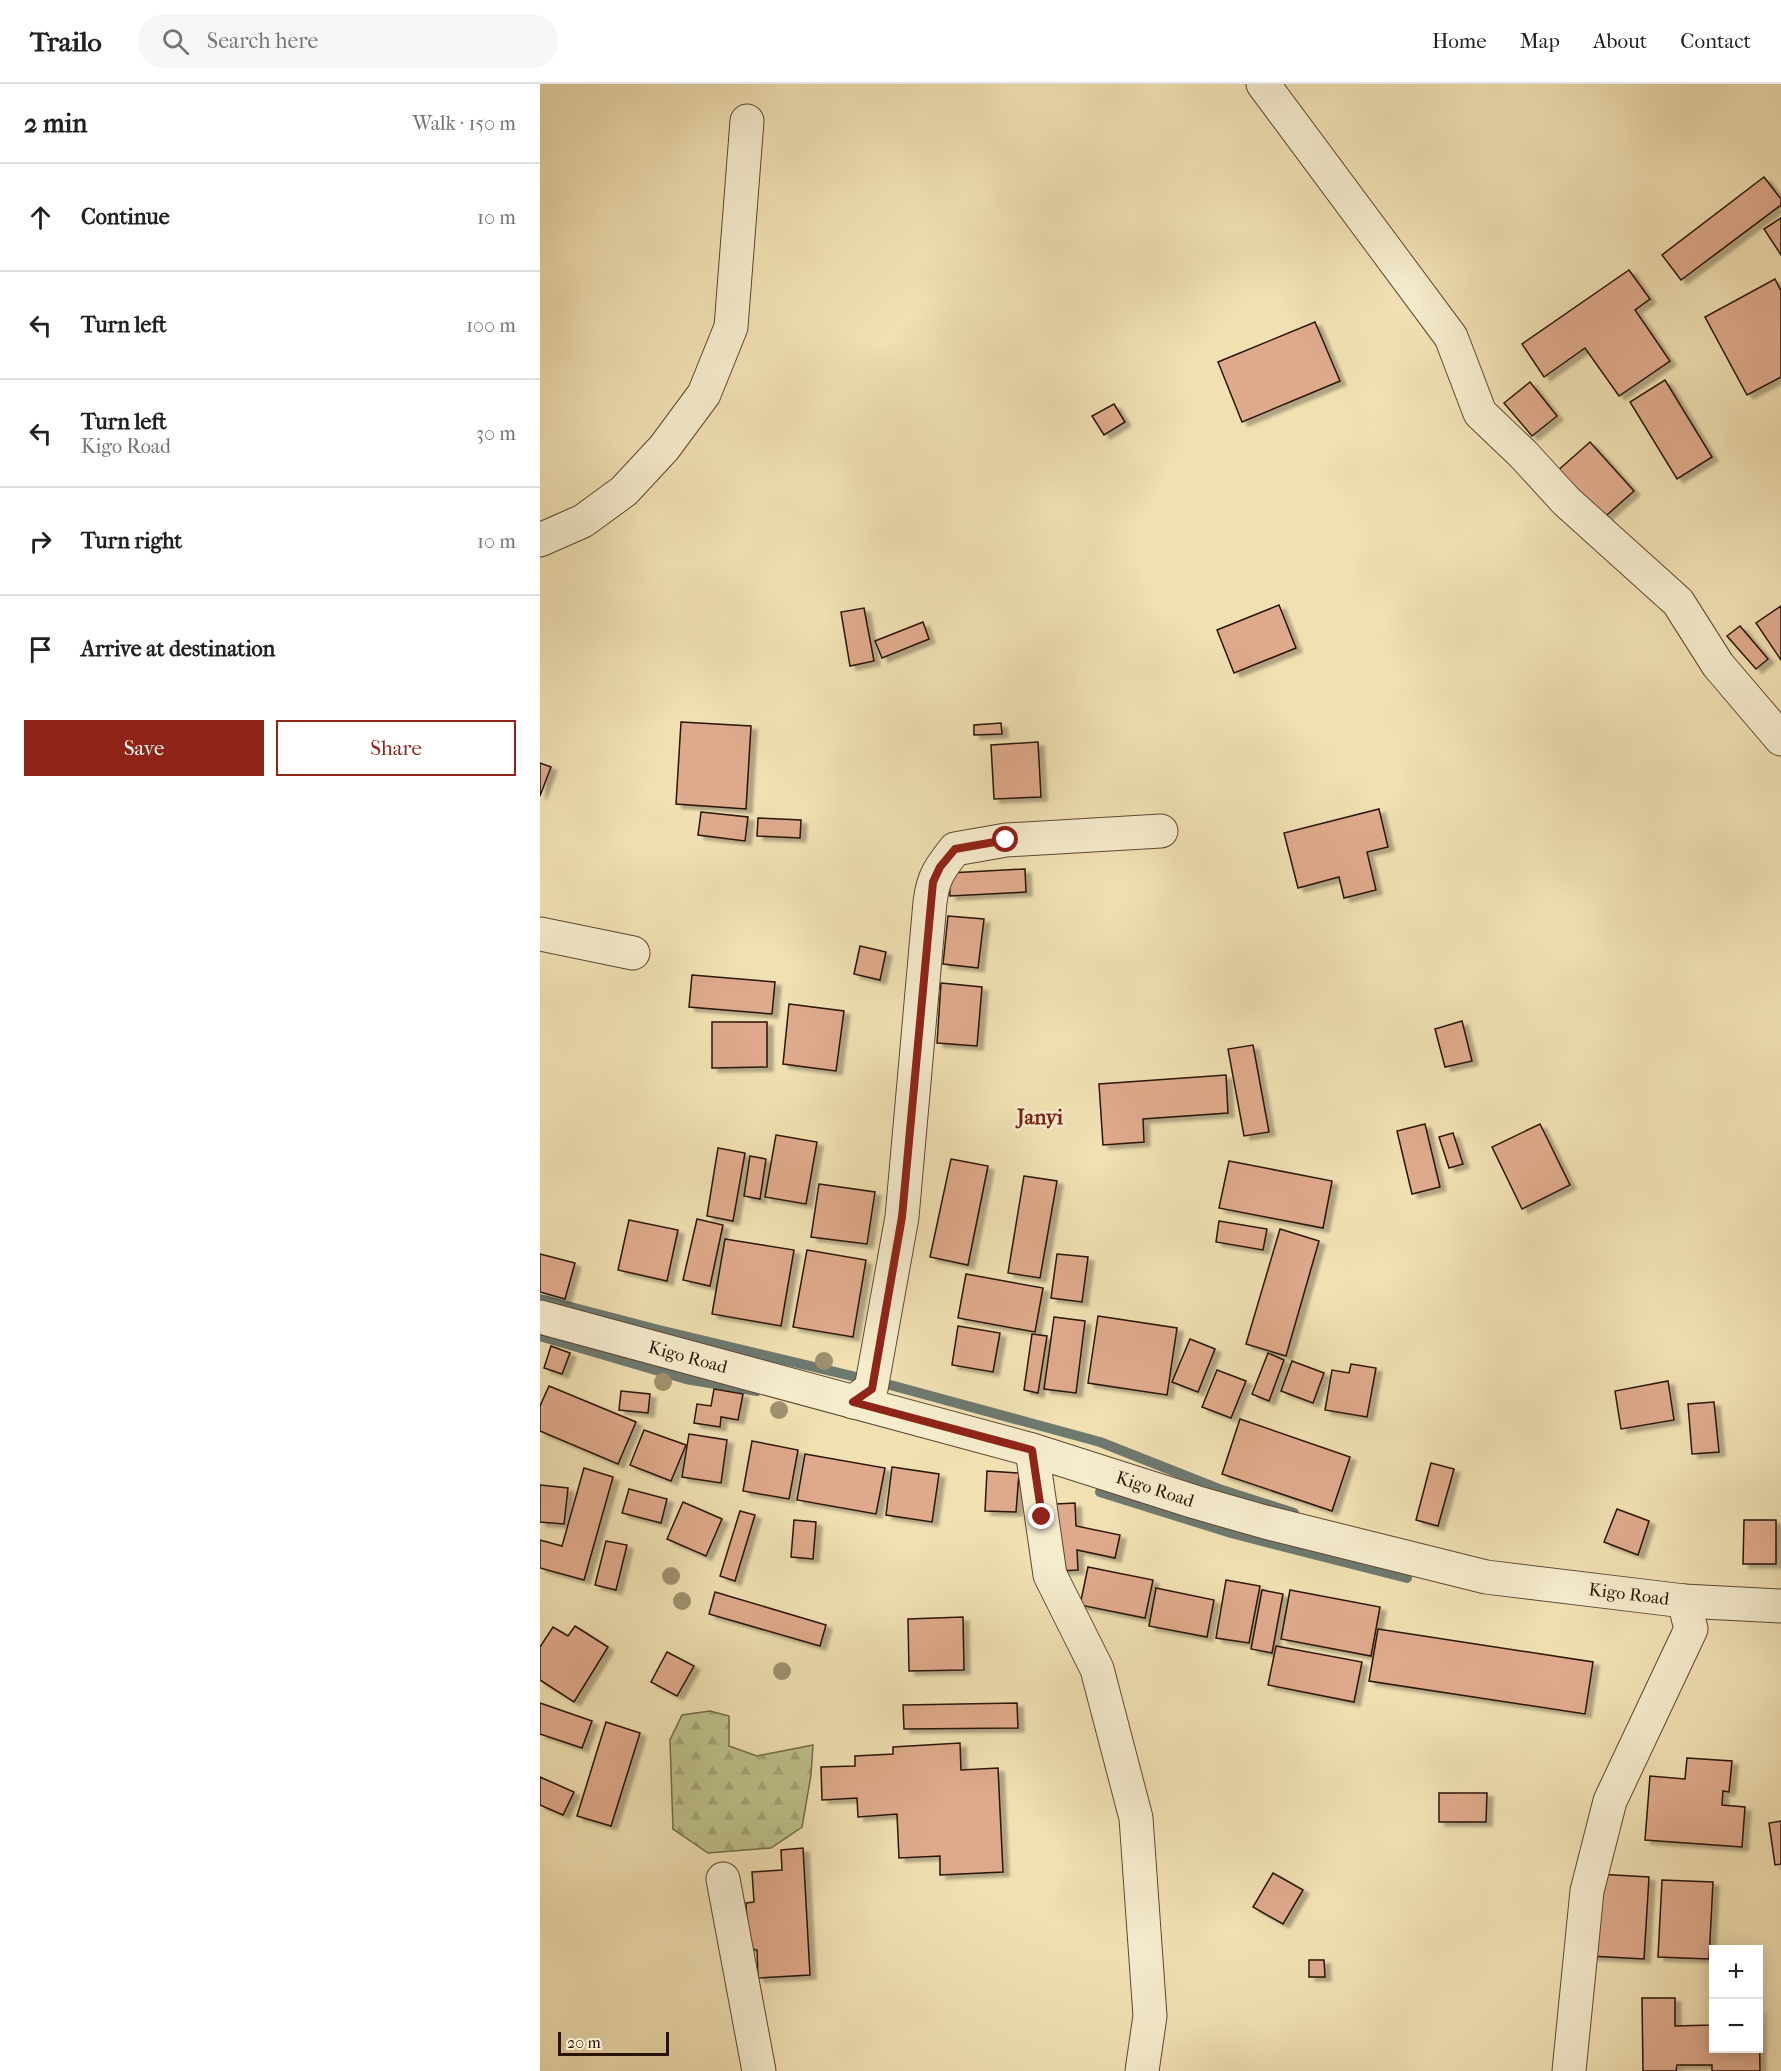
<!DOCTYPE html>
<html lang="en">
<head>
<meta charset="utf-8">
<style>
	body { margin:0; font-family:"IM FELL French Canon",serif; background:#f6f6f6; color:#202124 }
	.controls { position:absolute; right:18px; bottom:18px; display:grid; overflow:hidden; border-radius:0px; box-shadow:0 3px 15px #0003 }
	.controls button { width:54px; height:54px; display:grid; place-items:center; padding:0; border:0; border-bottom:2px solid #e0e0e0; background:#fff; color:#202124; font:30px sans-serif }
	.scale { position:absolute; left:18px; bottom:15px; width:111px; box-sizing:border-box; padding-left:6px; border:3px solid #2a1408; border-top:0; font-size:16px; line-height:21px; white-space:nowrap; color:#2a1408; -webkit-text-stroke:4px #f5ebcd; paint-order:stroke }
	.stop { position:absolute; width:18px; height:18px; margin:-14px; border:4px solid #8f2418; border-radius:50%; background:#fff }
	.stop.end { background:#8f2418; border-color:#fff; box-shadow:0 2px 6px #0008 }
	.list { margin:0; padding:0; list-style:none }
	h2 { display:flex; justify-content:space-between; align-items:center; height:78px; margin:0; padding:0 24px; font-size:26px }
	h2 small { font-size:20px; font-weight:400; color:#757577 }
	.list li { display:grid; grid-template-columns:39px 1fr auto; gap:18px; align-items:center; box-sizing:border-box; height:108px; padding:0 24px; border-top:2px solid #e0e0e0 }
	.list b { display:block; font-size:22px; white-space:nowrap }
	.list p { margin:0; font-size:20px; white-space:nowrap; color:#757577 }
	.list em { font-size:20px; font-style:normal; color:#757577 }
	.actions { display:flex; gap:12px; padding:18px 24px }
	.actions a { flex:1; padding:14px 0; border:2px solid #8f2418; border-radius:0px; text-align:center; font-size:21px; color:#8f2418 }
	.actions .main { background:#8f2418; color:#fff }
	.icon { flex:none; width:33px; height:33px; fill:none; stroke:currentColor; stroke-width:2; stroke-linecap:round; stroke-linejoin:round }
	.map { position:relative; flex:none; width:1241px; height:1987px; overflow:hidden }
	header { display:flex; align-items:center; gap:36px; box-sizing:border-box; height:84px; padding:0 30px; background:#fff; border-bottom:2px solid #e0e0e0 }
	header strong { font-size:28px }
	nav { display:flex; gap:33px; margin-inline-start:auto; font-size:21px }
	.search { width:420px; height:54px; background:#f6f6f6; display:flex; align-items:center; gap:15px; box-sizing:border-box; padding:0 21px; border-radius:33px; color:#757577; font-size:22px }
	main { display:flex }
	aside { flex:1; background:#fff }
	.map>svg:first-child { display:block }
	.forest { fill:url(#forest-firs); stroke:#746a49; stroke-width:1.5 }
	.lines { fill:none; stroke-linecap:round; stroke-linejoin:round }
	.stream { stroke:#6e796f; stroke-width:10 }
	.building { fill:#dfaa8c; stroke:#2a1408; stroke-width:1.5; filter:url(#shadow) }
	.minor-casing { stroke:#5c4732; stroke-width:35 }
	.tertiary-casing { stroke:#5c4732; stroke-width:35 }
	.minor { stroke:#f5ebcd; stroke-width:33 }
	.tertiary { stroke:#f5ebcd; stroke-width:33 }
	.tree { fill:#9f916e }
	.route { stroke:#8f2418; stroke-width:8 }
	.labels { text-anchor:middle; stroke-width:5; stroke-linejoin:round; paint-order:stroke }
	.street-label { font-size:18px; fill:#2a1408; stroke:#f5ebcd }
	.quarter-label { font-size:21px; font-weight:bold; fill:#7a1f14; stroke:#f5ebcd }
</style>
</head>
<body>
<header>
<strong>Trailo</strong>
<div class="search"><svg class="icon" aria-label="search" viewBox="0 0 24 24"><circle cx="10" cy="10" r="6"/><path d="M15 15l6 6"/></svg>Search here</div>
<nav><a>Home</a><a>Map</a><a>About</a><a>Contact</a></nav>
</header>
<main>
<aside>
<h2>2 min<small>Walk · 150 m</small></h2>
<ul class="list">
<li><svg class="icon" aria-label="ahead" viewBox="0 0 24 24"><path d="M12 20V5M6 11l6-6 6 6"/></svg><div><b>Continue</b></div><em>10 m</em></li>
<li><svg class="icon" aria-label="left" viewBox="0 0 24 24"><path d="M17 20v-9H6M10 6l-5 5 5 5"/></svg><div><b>Turn left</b></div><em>100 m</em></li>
<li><svg class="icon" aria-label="left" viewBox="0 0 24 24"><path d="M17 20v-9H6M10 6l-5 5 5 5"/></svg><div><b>Turn left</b><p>Kigo Road</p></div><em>30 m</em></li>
<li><svg class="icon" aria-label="right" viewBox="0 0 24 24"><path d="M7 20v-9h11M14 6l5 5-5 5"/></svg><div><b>Turn right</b></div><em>10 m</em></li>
<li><svg class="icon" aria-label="arrive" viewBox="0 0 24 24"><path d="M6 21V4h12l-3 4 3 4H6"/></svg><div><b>Arrive at destination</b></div></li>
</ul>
<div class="actions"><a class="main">Save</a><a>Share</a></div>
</aside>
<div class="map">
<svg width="1241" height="1987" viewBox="0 0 1241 1987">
	<defs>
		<pattern id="forest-firs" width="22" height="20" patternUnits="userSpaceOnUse" patternTransform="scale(1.5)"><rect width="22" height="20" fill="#bdc18a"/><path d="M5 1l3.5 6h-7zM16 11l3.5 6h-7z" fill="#a3a576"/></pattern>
		<filter id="shadow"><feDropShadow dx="6" dy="4" stdDeviation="1.5" flood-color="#0004"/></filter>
	</defs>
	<rect width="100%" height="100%" fill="#f0e0b2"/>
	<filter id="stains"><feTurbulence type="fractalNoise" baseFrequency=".00333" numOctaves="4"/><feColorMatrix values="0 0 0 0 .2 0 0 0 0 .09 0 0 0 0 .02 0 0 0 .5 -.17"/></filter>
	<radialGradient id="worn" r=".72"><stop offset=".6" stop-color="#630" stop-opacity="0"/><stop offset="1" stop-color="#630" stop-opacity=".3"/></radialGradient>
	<!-- forest -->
	<polygon class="forest" points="170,1627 189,1632 189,1662 217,1672 273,1661 271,1691 262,1743 231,1764 168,1769 133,1745 130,1656 142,1631"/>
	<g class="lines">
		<!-- stream -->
		<g class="stream">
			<polyline points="0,1215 119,1246 354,1302 560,1358 679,1405 754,1429"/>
			<polyline points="0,1252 146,1295 217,1307"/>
			<polyline points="560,1408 691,1449 867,1494"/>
		</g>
	</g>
	<!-- building -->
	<g class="building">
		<polygon points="1224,93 1241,115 1241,121 1141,196 1122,171"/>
		<polygon points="1241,134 1241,171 1224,145"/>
		<polygon points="1089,186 1110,215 1095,226 1130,277 1079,312 1045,264 1004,293 982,260"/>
		<polygon points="1235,195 1241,207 1241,293 1207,311 1165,233"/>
		<polygon points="775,238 800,297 702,338 678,278"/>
		<polygon points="1125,296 1172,373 1137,395 1090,318"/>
		<polygon points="990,298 1017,332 992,352 964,319"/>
		<polygon points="574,320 585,338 564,351 552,332"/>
		<polygon points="1050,358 1094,407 1059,438 1015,389"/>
		<polygon points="739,521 756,564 694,589 677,546"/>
		<polygon points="1241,522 1241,576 1216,539"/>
		<polygon points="324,524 334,577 310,582 301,528"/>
		<polygon points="383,538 389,555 342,574 335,557"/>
		<polygon points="1200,542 1228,575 1216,585 1187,552"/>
		<polygon points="141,638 211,642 206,725 136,720"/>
		<polygon points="461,639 462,650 434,651 434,641"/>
		<polygon points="498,658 501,713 454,715 451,661"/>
		<polygon points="0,679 11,683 0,712"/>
		<polygon points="839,725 848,763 827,768 836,806 804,814 799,793 758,804 744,749"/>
		<polygon points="161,728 208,733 205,757 158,751"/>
		<polygon points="218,734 261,736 260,754 217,752"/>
		<polygon points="485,785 486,808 410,812 409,789"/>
		<polygon points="408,832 444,835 438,884 403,880"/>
		<polygon points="320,862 346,868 340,896 314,890"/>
		<polygon points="152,891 235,898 232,930 149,923"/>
		<polygon points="401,899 442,903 437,962 397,959"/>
		<polygon points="249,920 304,927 296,987 243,980"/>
		<polygon points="922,937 932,977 905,983 895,945"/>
		<polygon points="172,938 227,938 227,983 172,984"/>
		<polygon points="713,961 729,1048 704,1052 688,965"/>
		<polygon points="686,991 688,1029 603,1035 604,1058 563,1061 559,1000"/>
		<polygon points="885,1040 900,1103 872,1110 857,1047"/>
		<polygon points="1000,1040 1030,1101 982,1125 952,1063"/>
		<polygon points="913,1049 923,1080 909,1084 899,1053"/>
		<polygon points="236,1051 277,1058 266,1120 225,1113"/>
		<polygon points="178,1064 205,1069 193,1137 167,1132"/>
		<polygon points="210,1072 226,1075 220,1115 204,1112"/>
		<polygon points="411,1075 448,1082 428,1181 390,1173"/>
		<polygon points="689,1077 792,1097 783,1144 679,1124"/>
		<polygon points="484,1092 517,1097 500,1194 468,1189"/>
		<polygon points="279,1100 335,1108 327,1160 271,1153"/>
		<polygon points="157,1135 183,1141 170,1202 143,1196"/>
		<polygon points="89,1136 138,1146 127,1197 78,1186"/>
		<polygon points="679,1137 727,1145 723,1166 676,1158"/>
		<polygon points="740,1145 779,1157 746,1272 706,1260"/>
		<polygon points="185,1155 254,1166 241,1242 172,1230"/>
		<polygon points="267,1166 326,1176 313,1253 253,1243"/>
		<polygon points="0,1170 35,1179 25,1215 0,1208"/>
		<polygon points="517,1170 548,1173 542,1218 511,1214"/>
		<polygon points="426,1190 503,1204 495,1248 418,1234"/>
		<polygon points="558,1232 637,1244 627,1311 548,1299"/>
		<polygon points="514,1233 545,1237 536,1309 504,1305"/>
		<polygon points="418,1242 460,1249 453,1288 412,1281"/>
		<polygon points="492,1250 507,1252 498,1309 484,1306"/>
		<polygon points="650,1255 675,1265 658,1308 632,1298"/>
		<polygon points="11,1262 30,1269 22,1290 4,1284"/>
		<polygon points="728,1269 744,1276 729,1317 712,1310"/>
		<polygon points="752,1277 784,1289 773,1319 741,1307"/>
		<polygon points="811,1280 836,1284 827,1333 785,1326 792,1286 809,1289"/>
		<polygon points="677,1286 706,1297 691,1334 662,1323"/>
		<polygon points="1128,1297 1134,1336 1081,1345 1075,1307"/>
		<polygon points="9,1302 96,1338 78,1380 0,1347 0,1322"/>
		<polygon points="174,1305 203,1310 198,1336 181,1333 180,1343 154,1339 157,1320 171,1322"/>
		<polygon points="81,1307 110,1310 108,1329 79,1326"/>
		<polygon points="1174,1318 1179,1368 1152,1370 1148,1320"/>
		<polygon points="700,1335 810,1373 792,1427 682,1390"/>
		<polygon points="104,1346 146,1361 131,1397 90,1381"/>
		<polygon points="149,1350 187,1356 181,1399 142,1393"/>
		<polygon points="212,1357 258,1366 249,1415 203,1407"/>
		<polygon points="265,1370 345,1384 336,1430 257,1416"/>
		<polygon points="891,1379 914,1385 898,1442 876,1436"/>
		<polygon points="352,1383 399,1390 392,1438 346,1431"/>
		<polygon points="44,1384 73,1393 44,1496 0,1484 0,1456 22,1462"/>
		<polygon points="447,1387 479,1389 476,1428 445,1427"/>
		<polygon points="0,1401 28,1404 24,1440 0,1438"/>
		<polygon points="89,1405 127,1415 121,1439 82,1429"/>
		<polygon points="143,1418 182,1435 166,1472 127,1455"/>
		<polygon points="535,1419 536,1442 580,1451 575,1474 537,1466 538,1486 519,1487 516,1420"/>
		<polygon points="1077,1425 1109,1437 1098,1471 1064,1458"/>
		<polygon points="200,1427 215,1431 195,1497 180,1492"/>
		<polygon points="254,1436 276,1438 273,1475 251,1473"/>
		<polygon points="1204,1436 1236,1436 1236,1480 1203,1480"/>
		<polygon points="66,1457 87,1461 76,1506 55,1501"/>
		<polygon points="548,1483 613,1496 605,1534 540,1521"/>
		<polygon points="686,1496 720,1502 709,1559 676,1554"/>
		<polygon points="616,1504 674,1516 667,1553 609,1542"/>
		<polygon points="722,1506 743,1510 732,1569 711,1565"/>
		<polygon points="750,1506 840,1523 831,1572 741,1555"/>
		<polygon points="175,1508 286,1541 280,1562 169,1530"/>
		<polygon points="423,1533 424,1586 369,1587 368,1535"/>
		<polygon points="35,1542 68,1563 34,1618 0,1596 0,1563 13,1543 28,1552"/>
		<polygon points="838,1545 1053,1578 1045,1630 829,1597"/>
		<polygon points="736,1562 822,1578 814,1618 728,1601"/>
		<polygon points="127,1568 154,1582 137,1612 111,1598"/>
		<polygon points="0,1619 52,1637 42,1664 0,1650"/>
		<polygon points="477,1619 478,1644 364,1645 363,1621"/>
		<polygon points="66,1638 100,1649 71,1742 37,1732"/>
		<polygon points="420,1659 421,1686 458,1684 463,1788 400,1791 400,1772 359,1774 357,1730 318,1733 317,1714 282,1716 281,1683 315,1682 315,1672 353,1670 353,1663"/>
		<polygon points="1147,1674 1192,1677 1189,1708 1183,1707 1182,1721 1205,1723 1202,1763 1105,1756 1110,1692 1145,1695"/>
		<polygon points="0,1693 34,1708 23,1731 0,1721"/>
		<polygon points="899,1709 947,1709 946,1738 899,1738"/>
		<polygon points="1241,1737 1241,1780 1235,1781 1229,1739"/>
		<polygon points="263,1764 270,1891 218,1894 217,1866 208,1864 206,1819 214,1818 212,1788 242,1786 241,1766"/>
		<polygon points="733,1789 763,1806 743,1840 713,1823"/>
		<polygon points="1057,1790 1109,1793 1104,1875 1050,1872"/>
		<polygon points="1122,1796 1173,1798 1169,1875 1118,1873"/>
		<polygon points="769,1876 784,1876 785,1893 769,1893"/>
		<polygon points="1102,1914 1135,1914 1135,1942 1172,1941 1174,1925 1174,1964 1218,1964 1219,1924 1220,1987 1172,1987 1172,1981 1137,1981 1136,1987 1103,1987"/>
	</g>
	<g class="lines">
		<defs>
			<g id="minor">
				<polyline points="723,0 911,253 940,329 983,370 1026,417 1138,518 1178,581 1241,655"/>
				<polyline points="0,456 43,437 84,407 124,364 164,310 191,243 207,37"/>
				<polyline points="0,850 93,869"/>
				<path d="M313,1318L331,1305L362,1133L390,818C393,793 400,784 415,765L466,756L621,747"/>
				<polyline points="492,1366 510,1491 557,1585 596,1734 610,1932 602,1987"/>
				<polyline points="183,1795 219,1987"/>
				<polyline points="1029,1987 1047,1807 1070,1717 1151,1545 1144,1517"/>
			</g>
			<polyline id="tertiary" points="0,1233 492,1366 655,1418 725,1438 946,1493 1144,1517 1241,1522"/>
		</defs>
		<!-- minor casing -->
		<use href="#minor" class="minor-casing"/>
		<!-- tertiary casing -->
		<use href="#tertiary" class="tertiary-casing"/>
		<!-- minor -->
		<use href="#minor" class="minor"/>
		<!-- tertiary -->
		<use href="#tertiary" class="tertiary"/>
	</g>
	<!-- trees -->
	<g class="tree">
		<circle cx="284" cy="1277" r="9"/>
		<circle cx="123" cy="1298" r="9"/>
		<circle cx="239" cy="1326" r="9"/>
		<circle cx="131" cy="1492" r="9"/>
		<circle cx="142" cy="1517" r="9"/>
		<circle cx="242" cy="1587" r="9"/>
	</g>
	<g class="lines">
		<!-- route -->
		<polyline class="route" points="466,756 415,765 400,783 393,798 362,1133 332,1305 313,1318 492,1366 502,1433"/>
	</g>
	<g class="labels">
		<!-- street labels -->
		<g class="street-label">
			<text transform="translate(148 1273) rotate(15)" y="6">Kigo Road</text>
			<text transform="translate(615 1405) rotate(18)" y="6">Kigo Road</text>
			<text transform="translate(1089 1510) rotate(7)" y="6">Kigo Road</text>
		</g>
		<!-- quarter labels -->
		<g class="quarter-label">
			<text x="500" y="1040">Janyi</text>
		</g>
	</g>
	<rect width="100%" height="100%" filter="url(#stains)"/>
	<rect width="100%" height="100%" fill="url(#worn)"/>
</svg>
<div class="controls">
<button>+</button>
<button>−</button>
</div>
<div class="scale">20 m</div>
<div class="stop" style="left:466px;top:756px"></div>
<div class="stop end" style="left:502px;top:1433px"></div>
</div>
</main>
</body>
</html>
